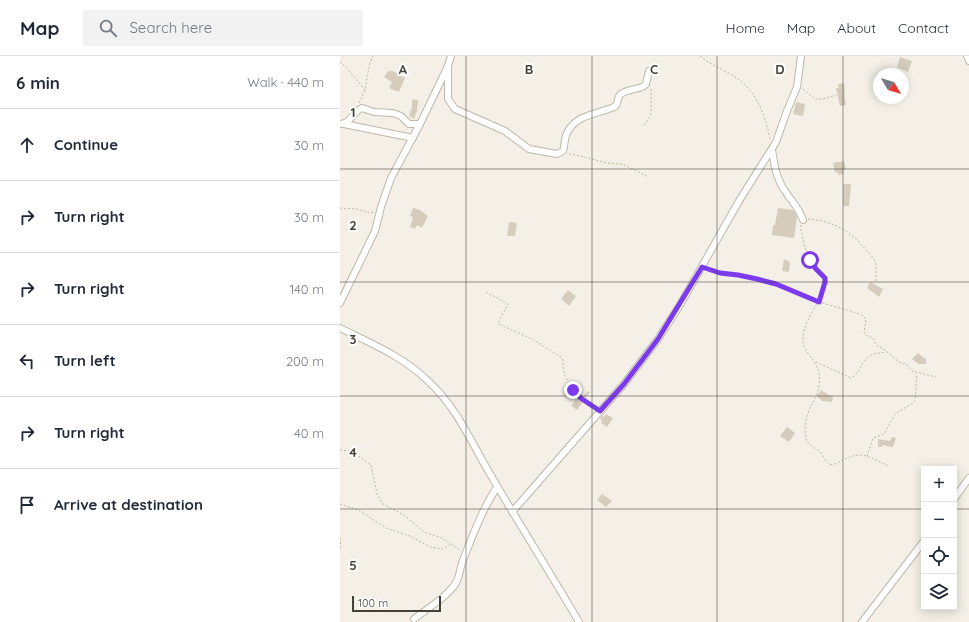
<!DOCTYPE html>
<html lang="en">
<head>
<meta charset="utf-8">
<style>
	body { margin:0; font-family:Quicksand,sans-serif; background:#f2f2f3; color:#1f2937 }
	.controls { position:absolute; right:12px; bottom:12px; display:grid; overflow:hidden; border-radius:0px; box-shadow:0 2px 10px #0003 }
	.controls button { width:36px; height:36px; display:grid; place-items:center; padding:0; border:0; border-bottom:1px solid #e0e1e3; background:#fff; color:#1f2937; font:20px sans-serif }
	.compass { position:absolute; left:533px; top:12px; width:36px; height:36px; border-radius:50%; background:#fff; box-shadow:0 2px 10px #0003; rotate:128deg }
	.scale { position:absolute; left:12px; bottom:10px; width:89px; box-sizing:border-box; padding-left:4px; border:2px solid #474036; border-top:0; font-size:11px; line-height:14px; white-space:nowrap; color:#474036; -webkit-text-stroke:3px #fff; paint-order:stroke }
	.stop { position:absolute; width:12px; height:12px; margin:-9px; border:3px solid #7c3aed; border-radius:50%; background:#fff }
	.stop.end { background:#7c3aed; border-color:#fff; box-shadow:0 1px 4px #0008 }
	.list { margin:0; padding:0; list-style:none }
	h2 { display:flex; justify-content:space-between; align-items:center; height:52px; margin:0; padding:0 16px; font-size:17px }
	h2 small { font-size:13px; font-weight:400; color:#747a83 }
	.list li { display:grid; grid-template-columns:26px 1fr auto; gap:12px; align-items:center; box-sizing:border-box; height:72px; padding:0 16px; border-top:1px solid #e0e1e3 }
	.list b { display:block; font-size:15px; white-space:nowrap }
	.list em { font-size:13px; font-style:normal; color:#747a83 }
	.icon { flex:none; width:22px; height:22px; fill:none; stroke:currentColor; stroke-width:2; stroke-linecap:round; stroke-linejoin:round }
	.map { position:relative; flex:none; width:629px; height:566px; overflow:hidden }
	header { display:flex; align-items:center; gap:24px; box-sizing:border-box; height:56px; padding:0 20px; background:#fff; border-bottom:1px solid #e0e1e3 }
	header strong { font-size:19px }
	nav { display:flex; gap:22px; margin-inline-start:auto; font-size:14px }
	.search { width:280px; height:36px; background:#f2f2f3; display:flex; align-items:center; gap:10px; box-sizing:border-box; padding:0 14px; border-radius:0px; color:#747a83; font-size:15px }
	main { display:flex }
	aside { flex:1; background:#fff }
	.map>svg:first-child { display:block }
	.building { fill:#d5ccbc }
	.lines { fill:none; stroke-linecap:round; stroke-linejoin:round }
	.minor-casing { stroke:#bfb8aa; stroke-width:8 }
	.path { stroke:#c1b49b; stroke-width:1; stroke-dasharray:2 2; stroke-linecap:butt }
	.minor { stroke:#fff; stroke-width:6 }
	.route { stroke:#7c3aed; stroke-width:5 }
	.grid { fill:none; stroke:#474036; stroke-width:1; stroke-opacity:0.55 }
	.grid-label { font-size:13px; text-anchor:middle; font-weight:bold; fill:#474036; stroke:#fff; stroke-width:4; stroke-linejoin:round; paint-order:stroke }
</style>
</head>
<body>
<header>
<strong>Map</strong>
<div class="search"><svg class="icon" aria-label="search" viewBox="0 0 24 24"><circle cx="10" cy="10" r="6"/><path d="M15 15l6 6"/></svg>Search here</div>
<nav><a>Home</a><a>Map</a><a>About</a><a>Contact</a></nav>
</header>
<main>
<aside>
<h2>6 min<small>Walk · 440 m</small></h2>
<ul class="list">
<li><svg class="icon" aria-label="ahead" viewBox="0 0 24 24"><path d="M12 20V5M6 11l6-6 6 6"/></svg><div><b>Continue</b></div><em>30 m</em></li>
<li><svg class="icon" aria-label="right" viewBox="0 0 24 24"><path d="M7 20v-9h11M14 6l5 5-5 5"/></svg><div><b>Turn right</b></div><em>30 m</em></li>
<li><svg class="icon" aria-label="right" viewBox="0 0 24 24"><path d="M7 20v-9h11M14 6l5 5-5 5"/></svg><div><b>Turn right</b></div><em>140 m</em></li>
<li><svg class="icon" aria-label="left" viewBox="0 0 24 24"><path d="M17 20v-9H6M10 6l-5 5 5 5"/></svg><div><b>Turn left</b></div><em>200 m</em></li>
<li><svg class="icon" aria-label="right" viewBox="0 0 24 24"><path d="M7 20v-9h11M14 6l5 5-5 5"/></svg><div><b>Turn right</b></div><em>40 m</em></li>
<li><svg class="icon" aria-label="arrive" viewBox="0 0 24 24"><path d="M6 21V4h12l-3 4 3 4H6"/></svg><div><b>Arrive at destination</b></div></li>
</ul>
</aside>
<div class="map">
<svg width="629" height="566" viewBox="0 0 629 566">
	<rect width="100%" height="100%" fill="#f4f0e7"/>
	<!-- building -->
	<g class="building">
		<polygon points="560,1 572,5 568,16 557,11"/>
		<polygon points="51,14 65,22 59,36 49,32 52,26 44,21 48,15 50,16"/>
		<polygon points="504,27 505,36 504,36 506,49 500,50 496,32 499,32 498,28"/>
		<polygon points="72,43 78,44 77,55 74,63 69,60 72,51"/>
		<polygon points="456,46 465,48 463,60 453,58"/>
		<polygon points="504,105 506,113 503,114 504,118 498,119 498,116 495,117 493,107"/>
		<polygon points="503,128 511,128 509,150 503,150"/>
		<polygon points="73,152 80,154 88,160 82,172 77,169 75,173 70,171 73,161 70,160"/>
		<polygon points="438,152 453,154 455,157 457,161 454,182 432,179 433,169 435,169"/>
		<polygon points="169,166 177,167 175,180 167,180"/>
		<polygon points="444,203 450,206 449,216 442,215"/>
		<polygon points="530,226 543,233 539,241 527,232"/>
		<polygon points="228,234 236,240 229,250 221,243"/>
		<polygon points="578,297 584,302 586,302 586,308 578,308 572,303"/>
		<polygon points="481,334 489,339 493,340 492,346 482,345 477,340"/>
		<polygon points="248,335 250,336 237,354 231,350 236,343 238,342 240,343"/>
		<polygon points="266,358 273,362 267,371 261,367 262,365 260,363 262,360 264,361"/>
		<polygon points="447,371 455,377 449,386 440,380"/>
		<polygon points="552,381 556,382 553,391 542,389 542,391 538,391 538,383 550,385"/>
		<polygon points="262,438 272,445 266,451 257,444"/>
	</g>
	<g class="lines">
		<defs>
			<g id="minor">
				<polyline points="627,0 629,5"/>
				<path d="M108,10V43L115,53L165,75L189,93L217,98L223,95C225,89 224,83 227,77C236,58 258,58 274,51C280,48 276,41 281,38C288,33 297,34 304,30L306,28L309,15"/>
				<path d="M0,68C11,68 13,55 22,52L34,56L53,57L61,60L69,68H80"/>
				<polyline points="4,68 73,82"/>
				<path d="M432,93C434,108 436,122 445,135C452,146 458,150 463,164"/>
				<polyline points="0,247 35,175 41,151 51,122 80,68 108,10 111,0"/>
				<path d="M0,272C30,287 64,301 88,325C117,351 133,390 153,423C181,471 211,518 239,566"/>
				<polyline points="614,443 629,422"/>
				<polyline points="172,456 284,328 318,283 340,249 399,145 436,86 447,55 457,31 461,0"/>
				<path d="M74,563C88,552 106,542 116,527C120,520 120,511 123,504C133,479 142,454 157,431"/>
				<polyline points="522,566 584,485"/>
			</g>
		</defs>
		<!-- minor casing -->
		<use href="#minor" class="minor-casing"/>
		<!-- path -->
		<g class="path">
			<path d="M360,0C371,9 384,14 395,21C417,35 425,59 430,83"/>
			<polyline points="0,6 6,11 25,34"/>
			<polyline points="463,33 475,43 483,43 496,39"/>
			<polyline points="19,47 25,34 29,10 33,0"/>
			<polyline points="304,69 311,59 311,32"/>
			<polyline points="229,98 240,100 267,107 282,108 307,120"/>
			<polyline points="0,152 17,153 30,157 34,156"/>
			<path d="M468,163C494,165 511,175 527,195C529,198 533,201 535,205C537,211 536,220 536,226"/>
			<path d="M461,169V174C464,186 466,201 474,211C478,216 486,219 485,225C483,246 464,261 463,282C461,295 476,302 479,317C480,323 479,332 477,338C476,343 472,347 470,352C466,360 463,376 467,385C470,390 476,392 481,397C485,402 485,408 493,409C522,394 521,397 550,411"/>
			<path d="M368,213C384,219 400,218 416,222C439,228 459,239 480,246C494,251 509,254 522,259L526,263L524,277L527,280L533,282L536,289L544,293L559,306L566,308L572,315L596,321"/>
			<path d="M146,236L168,248L159,265V268L192,283L221,301L223,304C221,325 238,340 254,352"/>
			<path d="M476,306L511,322C520,318 521,305 530,300C534,297 541,297 546,296"/>
			<polyline points="0,394 11,395 31,409 37,438 43,448 64,459 84,476 102,482 120,494"/>
			<polyline points="527,400 533,382 544,378 555,358 573,347 575,344 577,318"/>
			<polyline points="0,448 18,454 46,472 70,480 90,491 102,493 110,489"/>
			<polyline points="0,482 1,490 0,493"/>
		</g>
		<!-- minor -->
		<use href="#minor" class="minor"/>
	</g>
	<g class="lines">
		<!-- route -->
		<polyline class="route" points="233,334 242,343 260,355 284,328 318,283 362,211 380,217 398,219 417,223 436,228 479,246 485,226 485,222 476,213 470,204"/>
	</g>
	<!-- grid -->
	<path class="grid" d="M126,0V566M252,0V566M377,0V566M503,0V566M0,113H629M0,226H629M0,340H629M0,453H584M614,453H629"/>
	<g class="grid-label">
		<text x="63" y="18">A</text>
		<text x="189" y="18">B</text>
		<text x="314" y="18">C</text>
		<text x="440" y="18">D</text>
		<text x="13" y="61">1</text>
		<text x="13" y="174">2</text>
		<text x="13" y="288">3</text>
		<text x="13" y="401">4</text>
		<text x="13" y="514">5</text>
	</g>
</svg>
<div class="controls">
<button>+</button>
<button>−</button>
<button><svg class="icon" aria-label="locate" viewBox="0 0 24 24"><circle cx="12" cy="12" r="6"/><path d="M12 2v4M12 18v4M2 12h4M18 12h4"/></svg></button>
<button><svg class="icon" aria-label="layers" viewBox="0 0 24 24"><path d="M12 4l9 5-9 5-9-5zM3 14l9 5 9-5"/></svg></button>
</div>
<svg class="compass" viewBox="-18 -18 36 36"><path d="M0-13l5 13h-10z" fill="#e53935"/><path d="M0 13l5-13h-10z" fill="#747a83"/></svg>
<div class="scale">100 m</div>
<div class="stop" style="left:470px;top:204px"></div>
<div class="stop end" style="left:233px;top:334px"></div>
</div>
</main>
</body>
</html>
